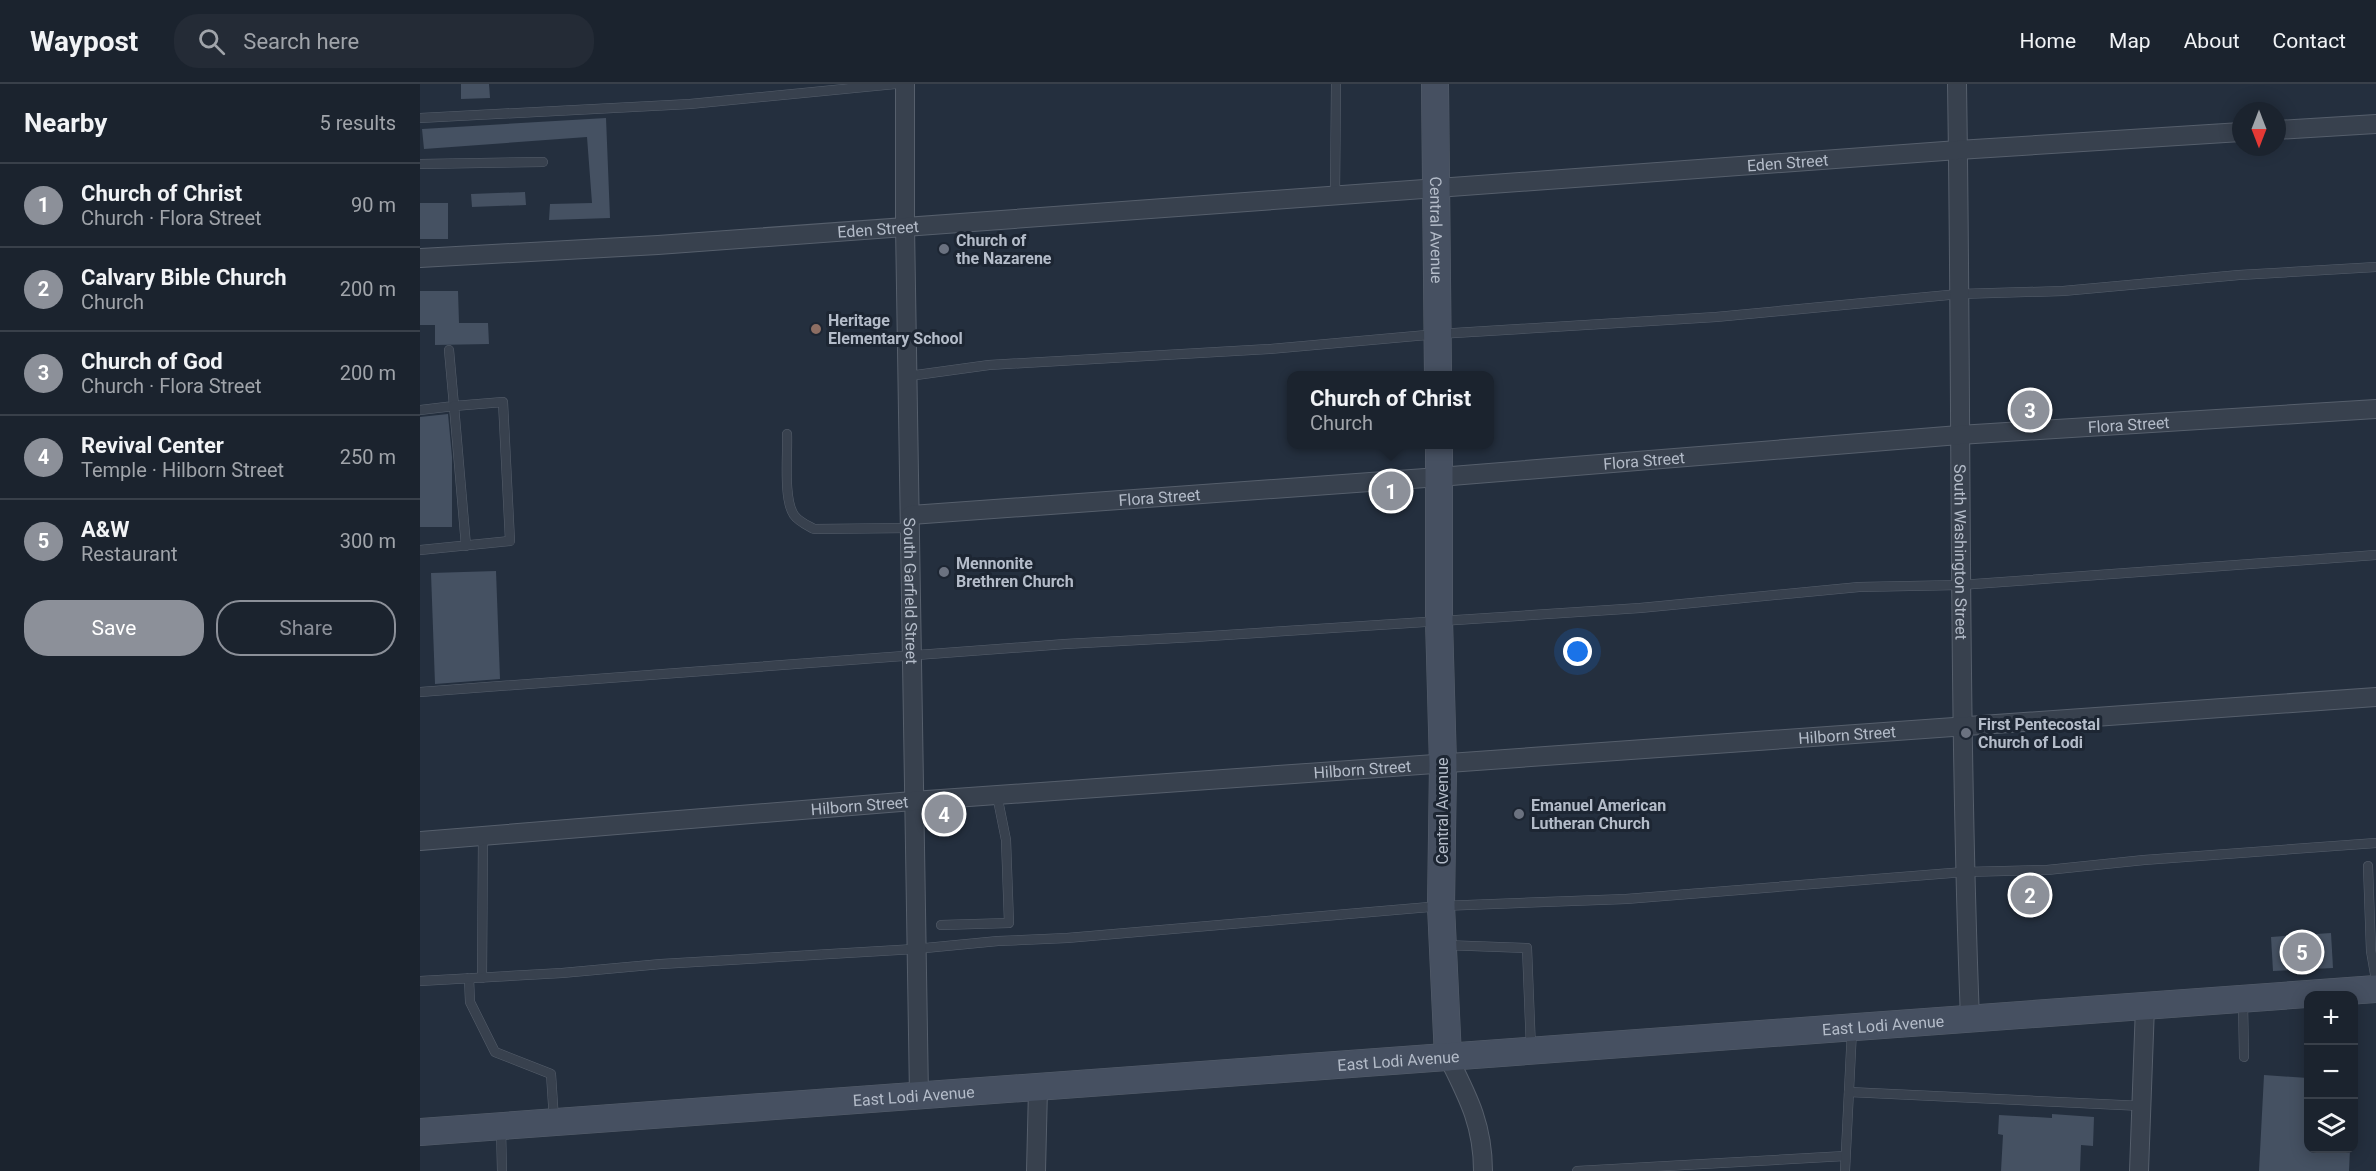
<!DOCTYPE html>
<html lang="en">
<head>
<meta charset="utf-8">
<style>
	body { margin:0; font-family:Roboto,sans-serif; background:#242b36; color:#f1f3f6 }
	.controls { position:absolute; right:18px; bottom:18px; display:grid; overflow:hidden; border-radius:12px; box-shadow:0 3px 15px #0003 }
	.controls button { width:54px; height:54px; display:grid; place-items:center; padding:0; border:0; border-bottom:2px solid #39404a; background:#1b232e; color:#f1f3f6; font:30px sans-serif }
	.compass { position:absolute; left:1812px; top:18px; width:54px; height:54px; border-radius:50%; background:#1b232e; box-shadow:0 3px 15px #0003; rotate:180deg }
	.you { position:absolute; left:1158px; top:568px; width:21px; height:21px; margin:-15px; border:4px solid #fff; border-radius:50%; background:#1a73e8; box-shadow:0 0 0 9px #1a73e833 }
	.badge { display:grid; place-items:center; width:39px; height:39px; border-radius:50%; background:#8c9099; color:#fff; font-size:20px; font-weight:700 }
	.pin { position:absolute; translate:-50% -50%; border:3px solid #fff; box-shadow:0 2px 6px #0006 }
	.popup { position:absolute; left:867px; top:287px; width:207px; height:78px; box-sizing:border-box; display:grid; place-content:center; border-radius:12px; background:#1b232e; filter:drop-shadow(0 2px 4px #0005); font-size:20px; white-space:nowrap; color:#a0a4aa }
	.popup b { font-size:22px; color:#f1f3f6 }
	.popup::after { content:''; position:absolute; left:50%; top:100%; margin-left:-12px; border:12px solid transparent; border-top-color:#1b232e }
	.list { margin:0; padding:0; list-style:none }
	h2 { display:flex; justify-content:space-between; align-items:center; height:78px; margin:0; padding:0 24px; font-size:26px }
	h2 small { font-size:20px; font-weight:400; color:#a0a4aa }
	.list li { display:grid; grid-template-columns:39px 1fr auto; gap:18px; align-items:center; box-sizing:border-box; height:84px; padding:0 24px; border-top:2px solid #39404a }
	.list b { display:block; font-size:22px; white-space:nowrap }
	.list p { margin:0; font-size:20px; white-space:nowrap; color:#a0a4aa }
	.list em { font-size:20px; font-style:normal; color:#a0a4aa }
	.actions { display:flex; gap:12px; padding:18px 24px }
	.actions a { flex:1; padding:14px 0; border:2px solid #8c9099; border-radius:24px; text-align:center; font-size:21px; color:#8c9099 }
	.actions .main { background:#8c9099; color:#fff }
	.icon { flex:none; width:33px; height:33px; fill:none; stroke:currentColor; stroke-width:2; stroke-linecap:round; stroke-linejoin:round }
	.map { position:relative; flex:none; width:1956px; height:1087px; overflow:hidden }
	header { display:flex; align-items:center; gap:36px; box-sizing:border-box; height:84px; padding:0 30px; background:#1b232e; border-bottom:2px solid #39404a }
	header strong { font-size:28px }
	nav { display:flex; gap:33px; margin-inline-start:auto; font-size:21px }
	.search { width:420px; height:54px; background:#242b36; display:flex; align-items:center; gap:15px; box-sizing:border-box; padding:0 21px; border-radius:24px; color:#a0a4aa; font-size:22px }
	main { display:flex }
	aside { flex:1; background:#1b232e }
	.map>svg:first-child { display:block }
	.building { fill:#455162 }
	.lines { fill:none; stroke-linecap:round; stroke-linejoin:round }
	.lane-casing { stroke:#565f6c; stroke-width:10 }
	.street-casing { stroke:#565f6c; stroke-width:20 }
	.secondary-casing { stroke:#565f6c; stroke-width:28 }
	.lane { stroke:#38414e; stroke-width:9 }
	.street { stroke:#38414e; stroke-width:18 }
	.secondary { stroke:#465061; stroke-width:27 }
	.worship-dot { fill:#6b7280; stroke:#1d2633; stroke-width:2 }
	.education-dot { fill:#8d6e63; stroke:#1d2633; stroke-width:2 }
	.labels { text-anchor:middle; stroke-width:6; stroke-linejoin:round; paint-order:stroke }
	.street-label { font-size:16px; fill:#b4bcc9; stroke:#1d2633 }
	.poi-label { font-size:16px; font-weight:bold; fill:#b4bcc9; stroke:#1d2633; text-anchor:start }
</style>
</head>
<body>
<header>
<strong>Waypost</strong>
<div class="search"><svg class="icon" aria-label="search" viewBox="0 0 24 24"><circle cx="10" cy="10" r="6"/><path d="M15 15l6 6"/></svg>Search here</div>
<nav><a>Home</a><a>Map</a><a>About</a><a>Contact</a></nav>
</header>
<main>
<aside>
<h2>Nearby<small>5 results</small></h2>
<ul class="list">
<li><span class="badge">1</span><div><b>Church of Christ</b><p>Church · Flora Street</p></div><em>90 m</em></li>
<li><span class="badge">2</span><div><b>Calvary Bible Church</b><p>Church</p></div><em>200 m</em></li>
<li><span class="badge">3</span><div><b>Church of God</b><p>Church · Flora Street</p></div><em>200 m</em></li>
<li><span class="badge">4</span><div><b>Revival Center</b><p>Temple · Hilborn Street</p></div><em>250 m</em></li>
<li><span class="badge">5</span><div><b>A&amp;W</b><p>Restaurant</p></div><em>300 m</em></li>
</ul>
<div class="actions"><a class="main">Save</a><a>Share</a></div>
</aside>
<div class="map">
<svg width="1956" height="1087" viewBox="0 0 1956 1087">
	<rect width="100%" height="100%" fill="#242f3e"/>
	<!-- building -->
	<g class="building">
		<polygon points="41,0 69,0 70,14 41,15"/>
		<polygon points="186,34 190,134 129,136 130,120 172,119 167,53 4,65 2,45"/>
		<polygon points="105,108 106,121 52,123 51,110"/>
		<rect x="0" y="119" width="28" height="36"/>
		<polygon points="0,207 38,207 39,239 68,239 69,260 15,261 15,241 0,241"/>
		<polygon points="28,330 32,373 32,443 0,443 0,333"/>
		<polygon points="76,487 80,595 15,600 11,489"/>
		<polygon points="1911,849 1913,884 1853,887 1851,853"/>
		<polygon points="1844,991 1888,994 1888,1065 1930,1065 1929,1087 1839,1087"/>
		<polygon points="1632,1030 1674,1033 1673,1062 1661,1061 1660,1087 1581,1087 1583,1051 1578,1050 1579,1031 1632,1034"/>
	</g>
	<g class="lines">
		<defs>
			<g id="lane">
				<polyline points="0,34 270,20 475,0"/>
				<polyline points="0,80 123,78"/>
				<polyline points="915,112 916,0"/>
				<polyline points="489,292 569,281 849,265 1018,250 1296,233 1539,210 1643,207 1819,191 1956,183"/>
				<polyline points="0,326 34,322 29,266"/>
				<path d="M367,350C368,370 363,415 374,431C379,438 387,441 394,445L491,444"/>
				<polyline points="0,466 90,457 83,318 34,322 46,462"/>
				<polyline points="0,608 645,560 775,553 1220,524 1439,503 1540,501 1956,471"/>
				<polyline points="1948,782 1951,867 1956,896"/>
				<polyline points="521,841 589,839 586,756 577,711"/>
				<polyline points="1024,861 1107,864 1111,965"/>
				<polyline points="49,894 50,918 75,968 131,990 134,1036"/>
				<polyline points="62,894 63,753"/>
				<polyline points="0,897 142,889 241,880 495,865 578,857 647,854 1021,822 1206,815 1544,788 1627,786 1724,776 1956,759"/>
				<polyline points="1823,918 1824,973"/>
				<polyline points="1429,1008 1722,1022"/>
				<polyline points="81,1044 82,1087"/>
				<polyline points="1157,1087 1425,1072"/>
				<polyline points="1425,1087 1432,946"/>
			</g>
			<g id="street">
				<path id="s1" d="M485,0V142L499,1012"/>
				<path id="s2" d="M1537,0C1542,312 1538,623 1550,935"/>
				<polyline points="1857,46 1956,40"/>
				<path id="s3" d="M0,174L238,161L1538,66L1821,48"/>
				<path id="s4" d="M491,431L1019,393L1539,351L1956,325"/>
				<path id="s5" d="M0,757L493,717L1956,613"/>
				<path d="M1028,973C1048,1013 1063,1041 1063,1087"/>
				<polyline points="616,1087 618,1005"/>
				<polyline points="1719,1087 1725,922"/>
			</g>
			<g id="secondary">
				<path id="s6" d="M1015,0L1018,292"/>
				<polyline points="1019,360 1019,536 1023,681 1021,822 1028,973"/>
				<path id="s7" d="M0,1048L1956,905"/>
			</g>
		</defs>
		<!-- lane casing -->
		<use href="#lane" class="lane-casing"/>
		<!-- street casing -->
		<use href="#street" class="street-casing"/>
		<!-- secondary casing -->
		<use href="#secondary" class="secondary-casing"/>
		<!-- lane -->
		<use href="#lane" class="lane"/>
		<!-- street -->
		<use href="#street" class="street"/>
		<!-- secondary -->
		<use href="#secondary" class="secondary"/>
	</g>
	<!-- markers -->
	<g class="worship-dot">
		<circle cx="524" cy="165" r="6"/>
		<circle cx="524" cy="488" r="6"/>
		<circle cx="1546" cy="649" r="6"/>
		<circle cx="1099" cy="730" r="6"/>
	</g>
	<circle class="education-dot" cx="396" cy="245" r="6"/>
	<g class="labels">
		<!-- street labels -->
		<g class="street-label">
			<text dy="6" stroke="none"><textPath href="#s3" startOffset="1371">Eden Street</textPath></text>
			<text dy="6" stroke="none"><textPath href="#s3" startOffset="459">Eden Street</textPath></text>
			<text dy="6" stroke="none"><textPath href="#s6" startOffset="146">Central Avenue</textPath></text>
			<text dy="6" stroke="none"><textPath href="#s4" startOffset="1221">Flora Street</textPath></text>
			<text dy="6" stroke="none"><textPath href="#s4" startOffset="735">Flora Street</textPath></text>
			<text dy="6" stroke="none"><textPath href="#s4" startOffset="249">Flora Street</textPath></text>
			<text dy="6" stroke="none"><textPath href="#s2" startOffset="468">South Washington Street</textPath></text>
			<text dy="6" stroke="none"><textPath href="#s1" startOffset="507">South Garfield Street</textPath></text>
			<text dy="6" stroke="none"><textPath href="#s5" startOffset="1431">Hilborn Street</textPath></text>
			<text dy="6" stroke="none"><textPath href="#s5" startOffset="945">Hilborn Street</textPath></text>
			<text dy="6" stroke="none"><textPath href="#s5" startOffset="441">Hilborn Street</textPath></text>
			<text transform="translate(1022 727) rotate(-90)" y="6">Central Avenue</text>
			<text dy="6" stroke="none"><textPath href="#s7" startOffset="1467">East Lodi Avenue</textPath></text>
			<text dy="6" stroke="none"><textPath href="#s7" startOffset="981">East Lodi Avenue</textPath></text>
			<text dy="6" stroke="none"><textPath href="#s7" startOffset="495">East Lodi Avenue</textPath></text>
		</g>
		<!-- poi labels -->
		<g class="poi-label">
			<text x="536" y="162">Church of<tspan x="536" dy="18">the Nazarene</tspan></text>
			<text x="408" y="242">Heritage<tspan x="408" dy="18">Elementary School</tspan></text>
			<text x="536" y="485">Mennonite<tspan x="536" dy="18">Brethren Church</tspan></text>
			<text x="1558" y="646">First Pentecostal<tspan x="1558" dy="18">Church of Lodi</tspan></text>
			<text x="1111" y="727">Emanuel American<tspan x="1111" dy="18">Lutheran Church</tspan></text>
		</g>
	</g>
</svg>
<div class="controls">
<button>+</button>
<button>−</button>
<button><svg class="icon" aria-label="layers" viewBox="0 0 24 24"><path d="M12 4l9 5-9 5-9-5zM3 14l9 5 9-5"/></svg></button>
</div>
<svg class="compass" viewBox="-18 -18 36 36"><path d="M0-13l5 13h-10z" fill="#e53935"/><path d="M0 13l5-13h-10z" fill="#a0a4aa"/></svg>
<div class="you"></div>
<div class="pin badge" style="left:971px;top:407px">1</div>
<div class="popup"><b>Church of Christ</b>Church</div>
<div class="pin badge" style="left:1610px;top:811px">2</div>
<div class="pin badge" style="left:1610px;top:326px">3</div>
<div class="pin badge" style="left:524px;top:730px">4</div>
<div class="pin badge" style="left:1882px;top:868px">5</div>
</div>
</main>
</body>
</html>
